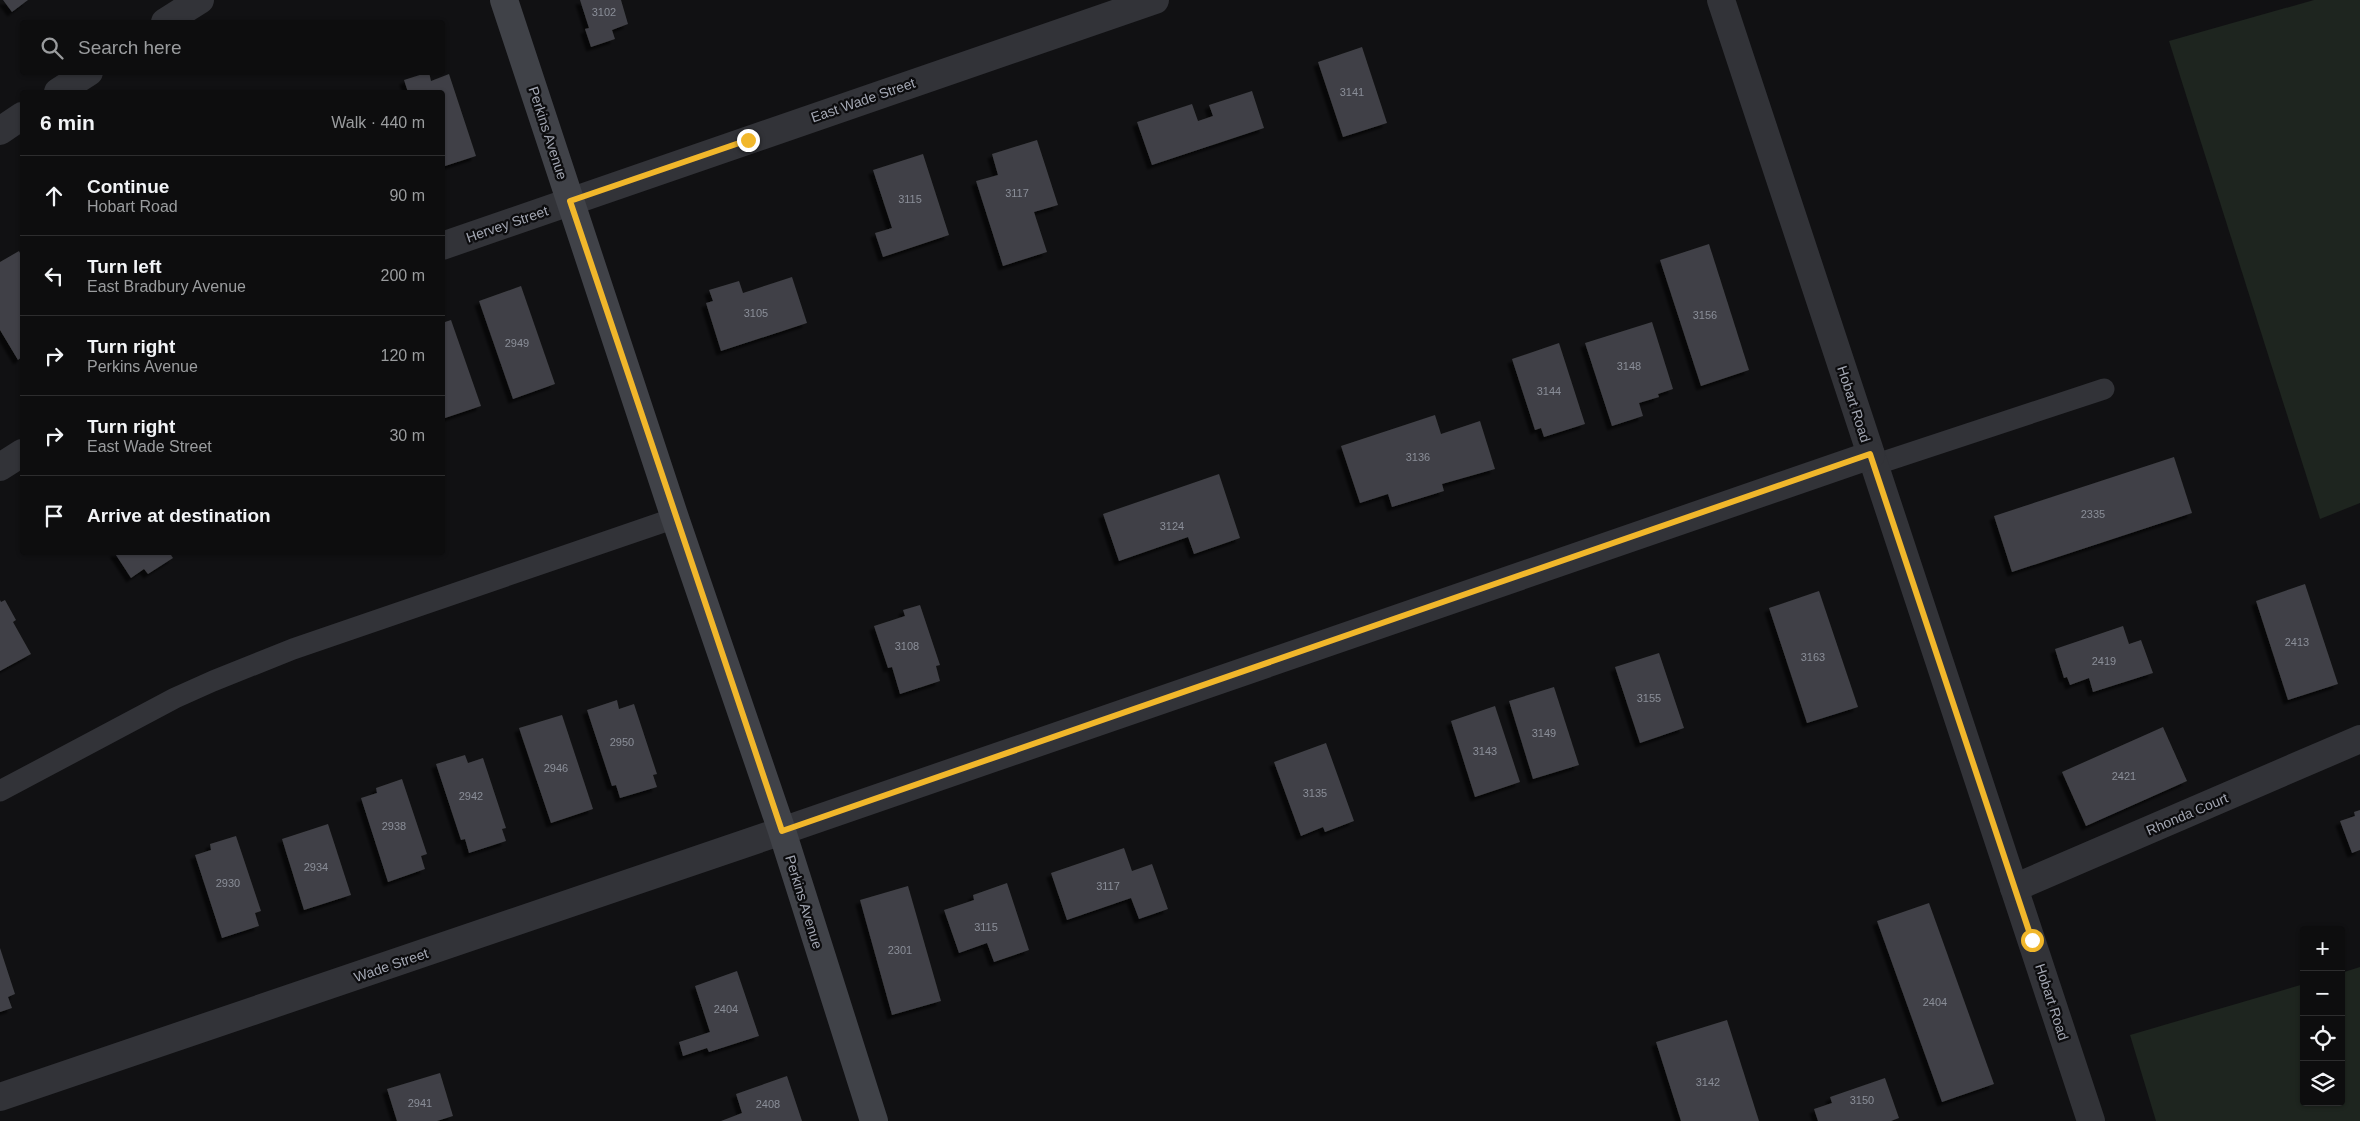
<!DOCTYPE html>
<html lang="en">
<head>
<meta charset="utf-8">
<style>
	body { margin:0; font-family:Helvetica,sans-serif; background:#1b1b1c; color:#f1f3f6 }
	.controls { position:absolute; right:15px; bottom:15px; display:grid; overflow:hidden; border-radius:5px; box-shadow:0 1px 4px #0004 }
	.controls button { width:45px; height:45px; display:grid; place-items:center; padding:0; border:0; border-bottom:1px solid #2d2d2e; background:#0d0d0e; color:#f1f3f6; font:25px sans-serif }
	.stop { position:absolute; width:15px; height:15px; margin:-11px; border:4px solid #f1b72b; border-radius:50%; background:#fff }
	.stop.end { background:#f1b72b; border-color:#fff; box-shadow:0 1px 5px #0008 }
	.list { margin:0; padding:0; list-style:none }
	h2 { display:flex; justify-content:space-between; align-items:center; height:65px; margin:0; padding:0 20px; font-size:21px }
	h2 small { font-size:16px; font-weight:400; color:#9a9c9e }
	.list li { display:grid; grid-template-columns:32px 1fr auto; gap:15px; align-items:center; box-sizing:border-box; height:80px; padding:0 20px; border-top:1px solid #2d2d2e }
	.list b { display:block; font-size:19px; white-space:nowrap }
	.list p { margin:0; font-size:16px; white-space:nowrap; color:#9a9c9e }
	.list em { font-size:16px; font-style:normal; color:#9a9c9e }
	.icon { flex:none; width:28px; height:28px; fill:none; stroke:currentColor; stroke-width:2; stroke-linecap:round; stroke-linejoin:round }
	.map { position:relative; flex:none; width:2360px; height:1121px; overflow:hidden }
	.search { position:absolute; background:#0d0d0e; box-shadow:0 1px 4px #0004; left:20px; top:20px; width:425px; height:55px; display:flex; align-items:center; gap:12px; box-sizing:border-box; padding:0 18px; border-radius:5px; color:#9a9c9e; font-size:19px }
	.panel { position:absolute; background:#0d0d0e; box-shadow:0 1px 4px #0004; left:20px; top:90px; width:425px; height:465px; border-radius:5px }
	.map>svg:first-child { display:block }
	.green { fill:#1e251f }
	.building { fill:#404146; filter:url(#shadow) }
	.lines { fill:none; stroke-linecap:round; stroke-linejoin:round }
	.lane { stroke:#323338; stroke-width:21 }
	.street { stroke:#323338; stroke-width:28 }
	.secondary { stroke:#404248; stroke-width:28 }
	.route { stroke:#f1b72b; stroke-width:6 }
	.labels { text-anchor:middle; stroke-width:4.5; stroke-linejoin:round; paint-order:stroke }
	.number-label { font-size:11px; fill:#8a8e98 }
	.street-label { font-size:14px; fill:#a3a7b3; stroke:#0c0c0e }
</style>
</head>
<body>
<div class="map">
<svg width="2360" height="1121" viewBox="0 0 2360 1121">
	<defs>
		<filter id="shadow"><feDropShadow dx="-4.5" dy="4.5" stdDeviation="1" flood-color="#0009"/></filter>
	</defs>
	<rect width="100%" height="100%" fill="#111113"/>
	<!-- green -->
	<g class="green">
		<polygon points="2314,0 2360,0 2360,503 2320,519 2169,41"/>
		<polygon points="2360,967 2360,1121 2156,1121 2130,1035 2304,984 2304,1102 2341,1102 2341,973"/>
	</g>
	<!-- building -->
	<g class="building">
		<polygon points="3,0 28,0 12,12"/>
		<polygon points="580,0 621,0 628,24 612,30 615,39 591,47 585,29 589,28"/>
		<polygon points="1362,47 1387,123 1343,137 1318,62"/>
		<polygon points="429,72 431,81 449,74 476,156 442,167 442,92 408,92 404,80"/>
		<polygon points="1252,91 1264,128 1152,165 1137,122 1192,104 1198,121 1213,116 1209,105"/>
		<polygon points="1037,140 1058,205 1034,212 1047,252 1003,266 976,181 998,175 992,154"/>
		<polygon points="923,154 949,235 883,257 875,233 892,228 873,170"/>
		<polygon points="1709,244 1749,370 1701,386 1660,260"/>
		<polygon points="19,251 22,257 22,357 18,360 0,330 0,262"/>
		<polygon points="792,277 807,323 721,351 706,303 713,301 709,290 739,281 743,293"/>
		<polygon points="521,286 555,384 513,399 479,301"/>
		<polygon points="451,320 481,406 442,419 442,323"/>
		<polygon points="1652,322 1673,389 1658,394 1659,397 1639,403 1643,416 1612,426 1585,343"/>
		<polygon points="1559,343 1585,424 1544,437 1541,428 1535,430 1512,359"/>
		<polygon points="1435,415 1441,434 1480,421 1495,469 1442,484 1444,491 1392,507 1388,494 1360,503 1341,446"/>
		<polygon points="2174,457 2192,513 2012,572 1994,516"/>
		<polygon points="1219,474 1240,538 1194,554 1188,537 1119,561 1103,514"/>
		<polygon points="114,552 169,552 173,558 148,574 144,569 131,578"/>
		<polygon points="2305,584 2338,684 2288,700 2256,601"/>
		<polygon points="1819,591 1858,707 1807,723 1769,608"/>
		<polygon points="0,600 1,602 5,600 16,620 13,622 31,654 0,671"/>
		<polygon points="920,605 940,665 936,666 940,681 900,694 892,667 888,668 874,626 905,616 903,610"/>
		<polygon points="2123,626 2129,644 2141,640 2153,673 2093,692 2089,678 2070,685 2067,677 2064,678 2055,649"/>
		<polygon points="1659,653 1684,728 1640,743 1615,667"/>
		<polygon points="1554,687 1579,765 1533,779 1509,701"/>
		<polygon points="617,700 619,709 634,704 657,774 653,775 657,787 620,798 616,785 612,786 587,710"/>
		<polygon points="1495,706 1520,782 1475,797 1451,721"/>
		<polygon points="562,715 593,809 551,823 519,728"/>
		<polygon points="2163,727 2187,781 2086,826 2062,772"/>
		<polygon points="1326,743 1354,821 1325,832 1323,827 1301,836 1274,762"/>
		<polygon points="465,755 468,763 483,758 506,828 502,829 506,841 469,853 465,839 461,840 436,764"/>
		<polygon points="402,779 427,854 421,856 425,869 388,882 361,798 377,793 376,788"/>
		<polygon points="2360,810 2360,850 2352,853 2340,821 2355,816 2354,812"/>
		<polygon points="328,824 351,895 304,910 282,839"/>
		<polygon points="236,836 261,911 255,913 259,926 222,938 195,855 211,850 210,844"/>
		<polygon points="1124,848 1132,871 1152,864 1168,909 1139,919 1131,898 1067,920 1051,873"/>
		<polygon points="1007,883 1029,950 994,962 987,943 959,953 944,910 974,900 973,895"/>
		<polygon points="908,886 941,1001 892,1015 860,900"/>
		<polygon points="1929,903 1994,1084 1942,1102 1877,921"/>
		<polygon points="0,948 15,994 8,997 12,1008 0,1012"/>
		<polygon points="737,971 759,1036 709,1052 707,1048 683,1056 679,1042 710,1032 695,986"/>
		<polygon points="1727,1020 1759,1121 1681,1121 1656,1042"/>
		<polygon points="440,1073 453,1116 437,1121 397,1121 387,1089"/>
		<polygon points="787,1076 802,1121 721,1121 742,1113 736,1094"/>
		<polygon points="1885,1078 1899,1118 1891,1121 1818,1121 1814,1109 1832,1103 1830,1097"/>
	</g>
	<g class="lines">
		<!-- lane -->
		<g class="lane">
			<polyline points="1874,465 2104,389"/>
			<polyline points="0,791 175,698 213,681 293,649 675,518"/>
		</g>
		<!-- street -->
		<g class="street">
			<polyline points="1721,0 2091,1121"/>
			<polyline points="165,22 200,0"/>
			<polyline points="58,92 89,72"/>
			<polyline points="0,131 22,116"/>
			<polyline points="442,246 1155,0"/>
			<polyline points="0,467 22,453"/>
			<polyline points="2014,888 2360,739"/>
			<polyline points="0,1097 782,831 1871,455"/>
		</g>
		<!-- secondary -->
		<polyline class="secondary" points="504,0 675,518 782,831 874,1121"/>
	</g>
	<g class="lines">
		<!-- route -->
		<polyline class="route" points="748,140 570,201 782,831 1870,454 2032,940"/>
	</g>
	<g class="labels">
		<!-- number labels -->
		<g class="number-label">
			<text x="604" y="16">3102</text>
			<text x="1352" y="96">3141</text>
			<text x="1017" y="197">3117</text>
			<text x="910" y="203">3115</text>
			<text x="756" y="317">3105</text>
			<text x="1705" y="319">3156</text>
			<text x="517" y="347">2949</text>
			<text x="1629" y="370">3148</text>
			<text x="1549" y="395">3144</text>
			<text x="1418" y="461">3136</text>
			<text x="2093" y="518">2335</text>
			<text x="1172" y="530">3124</text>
			<text x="2297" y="646">2413</text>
			<text x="907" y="650">3108</text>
			<text x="1813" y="661">3163</text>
			<text x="2104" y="665">2419</text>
			<text x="1649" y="702">3155</text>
			<text x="1544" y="737">3149</text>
			<text x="622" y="746">2950</text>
			<text x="1485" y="755">3143</text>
			<text x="556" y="772">2946</text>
			<text x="2124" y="780">2421</text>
			<text x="1315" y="797">3135</text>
			<text x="471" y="800">2942</text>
			<text x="394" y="830">2938</text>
			<text x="316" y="871">2934</text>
			<text x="228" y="887">2930</text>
			<text x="1108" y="890">3117</text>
			<text x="986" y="931">3115</text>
			<text x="900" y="954">2301</text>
			<text x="1935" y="1006">2404</text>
			<text x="726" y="1013">2404</text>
			<text x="1708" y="1086">3142</text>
			<text x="1862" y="1104">3150</text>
			<text x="420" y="1107">2941</text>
			<text x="768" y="1108">2408</text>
		</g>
		<!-- street labels -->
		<g class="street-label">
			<text transform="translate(863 100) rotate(-19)" y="5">East Wade Street</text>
			<text transform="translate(548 133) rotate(72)" y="5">Perkins Avenue</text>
			<text transform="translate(507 224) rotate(-19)" y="5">Hervey Street</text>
			<text transform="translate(1854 404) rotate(72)" y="5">Hobart Road</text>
			<text transform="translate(2187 814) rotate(-23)" y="5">Rhonda Court</text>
			<text transform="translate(804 902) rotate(73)" y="5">Perkins Avenue</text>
			<text transform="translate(391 965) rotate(-19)" y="5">Wade Street</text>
			<text transform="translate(2052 1002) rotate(72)" y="5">Hobart Road</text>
		</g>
	</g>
</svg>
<div class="controls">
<button>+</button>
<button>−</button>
<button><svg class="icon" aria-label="locate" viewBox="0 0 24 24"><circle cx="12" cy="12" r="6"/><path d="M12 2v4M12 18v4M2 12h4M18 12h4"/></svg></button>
<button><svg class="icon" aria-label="layers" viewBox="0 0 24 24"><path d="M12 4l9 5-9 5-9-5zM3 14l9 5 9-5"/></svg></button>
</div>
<div class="stop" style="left:2032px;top:940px"></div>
<div class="stop end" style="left:748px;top:140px"></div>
<div class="search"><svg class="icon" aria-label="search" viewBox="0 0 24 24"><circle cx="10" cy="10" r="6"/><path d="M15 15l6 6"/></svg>Search here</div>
<section class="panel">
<h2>6 min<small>Walk · 440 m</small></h2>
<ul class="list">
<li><svg class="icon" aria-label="ahead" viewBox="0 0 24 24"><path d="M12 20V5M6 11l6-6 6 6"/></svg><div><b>Continue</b><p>Hobart Road</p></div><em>90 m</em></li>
<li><svg class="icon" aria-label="left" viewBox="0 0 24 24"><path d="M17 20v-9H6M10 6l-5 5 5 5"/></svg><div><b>Turn left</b><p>East Bradbury Avenue</p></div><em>200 m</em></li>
<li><svg class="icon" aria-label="right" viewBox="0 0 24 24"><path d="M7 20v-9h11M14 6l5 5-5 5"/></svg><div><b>Turn right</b><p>Perkins Avenue</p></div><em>120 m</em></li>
<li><svg class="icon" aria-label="right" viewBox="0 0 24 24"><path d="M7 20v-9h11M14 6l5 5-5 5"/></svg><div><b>Turn right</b><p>East Wade Street</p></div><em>30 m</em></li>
<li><svg class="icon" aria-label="arrive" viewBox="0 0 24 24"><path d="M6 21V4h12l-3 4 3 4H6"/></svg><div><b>Arrive at destination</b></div></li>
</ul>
</section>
</div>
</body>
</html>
